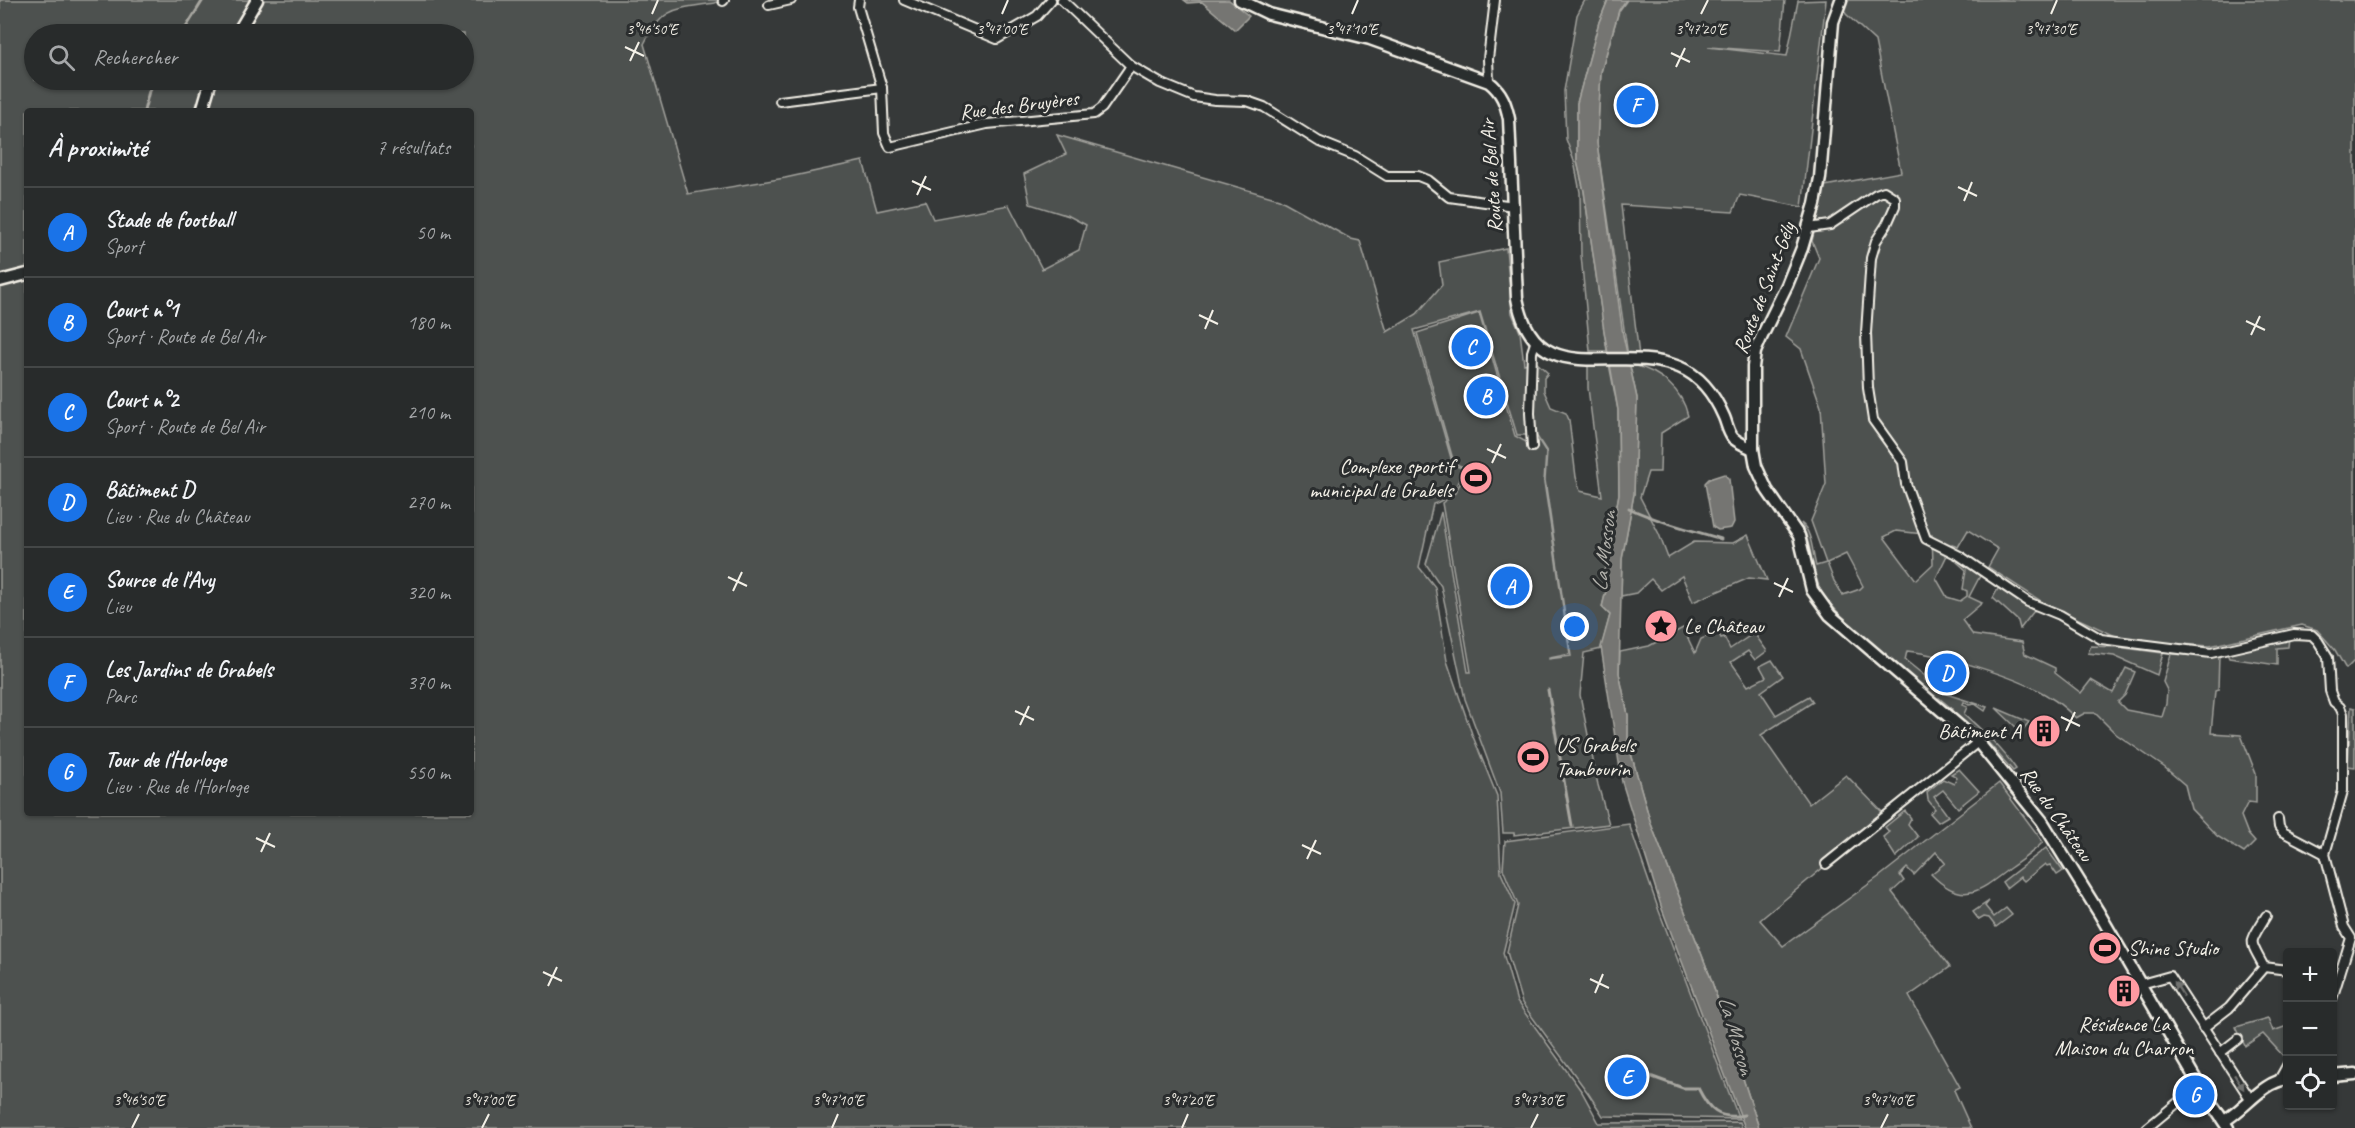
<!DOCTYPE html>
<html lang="fr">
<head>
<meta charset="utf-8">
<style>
	body { margin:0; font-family:Caveat,sans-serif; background:#343737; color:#f1f3f6 }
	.controls { position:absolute; right:18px; bottom:18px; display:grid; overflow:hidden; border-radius:6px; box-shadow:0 2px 4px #0004 }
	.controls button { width:54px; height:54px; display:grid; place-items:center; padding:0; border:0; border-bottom:2px solid #444747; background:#282b2b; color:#f1f3f6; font:30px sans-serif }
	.you { position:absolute; left:1575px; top:627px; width:21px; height:21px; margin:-15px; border:4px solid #fff; border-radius:50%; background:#1a73e8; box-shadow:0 0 0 9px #1a73e833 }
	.badge { display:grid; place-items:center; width:39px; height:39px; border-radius:50%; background:#1a73e8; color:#fff; font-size:20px; font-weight:700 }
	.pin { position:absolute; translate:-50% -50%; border:3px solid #fff; box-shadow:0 2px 6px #0006 }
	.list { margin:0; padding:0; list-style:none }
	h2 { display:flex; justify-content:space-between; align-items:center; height:78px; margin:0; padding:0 24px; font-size:26px }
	h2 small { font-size:20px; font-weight:400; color:#a5a7a9 }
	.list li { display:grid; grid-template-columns:39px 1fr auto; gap:18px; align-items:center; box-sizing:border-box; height:90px; padding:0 24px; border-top:2px solid #444747 }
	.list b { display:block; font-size:22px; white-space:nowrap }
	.list p { margin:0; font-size:20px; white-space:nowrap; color:#a5a7a9 }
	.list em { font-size:20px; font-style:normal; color:#a5a7a9 }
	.icon { flex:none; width:33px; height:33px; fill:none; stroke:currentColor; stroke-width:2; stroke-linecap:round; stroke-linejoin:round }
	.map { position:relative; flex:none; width:2355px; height:1128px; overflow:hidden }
	.search { position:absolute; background:#282b2b; box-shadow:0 2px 4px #0004; left:24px; top:24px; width:450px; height:66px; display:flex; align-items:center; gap:15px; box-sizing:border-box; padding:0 21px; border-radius:33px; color:#a5a7a9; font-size:22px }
	.panel { position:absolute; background:#282b2b; box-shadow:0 2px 4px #0004; left:24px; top:108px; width:450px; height:708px; border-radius:6px }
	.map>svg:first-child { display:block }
	.green { fill:#4e514f; stroke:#a1a19c; stroke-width:1.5; fill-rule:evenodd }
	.water { fill:#757572; stroke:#a8a7a1; stroke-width:1.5 }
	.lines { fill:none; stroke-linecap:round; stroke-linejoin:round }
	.stream { stroke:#a8a7a1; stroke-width:3 }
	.street-casing { stroke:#f4f1e8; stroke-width:12 }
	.secondary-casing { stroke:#f4f1e8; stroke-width:15 }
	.street { stroke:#2a2d2e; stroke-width:8 }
	.secondary { stroke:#2a2d2e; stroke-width:10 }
	.oneway { fill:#71726f }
	.ticks { fill:none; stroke:#f4f1e8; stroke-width:2 }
	.labels { text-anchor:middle; stroke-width:6; stroke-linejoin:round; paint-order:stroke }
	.street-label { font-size:21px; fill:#f4f1e8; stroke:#2a2d2e }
	.poi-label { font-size:21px; fill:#f4f1e8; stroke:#2a2d2e; text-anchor:start }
	.water-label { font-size:22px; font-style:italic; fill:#b4b3ad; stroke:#2a2d2e }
	.ticks-label { font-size:15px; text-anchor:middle; fill:#f4f1e8; stroke:#2a2d2e; stroke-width:6; stroke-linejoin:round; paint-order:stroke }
</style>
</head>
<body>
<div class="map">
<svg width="2355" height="1128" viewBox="0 0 2355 1128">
	<rect width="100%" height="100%" fill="#363939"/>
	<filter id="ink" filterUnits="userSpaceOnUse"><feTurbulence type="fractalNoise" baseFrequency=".0167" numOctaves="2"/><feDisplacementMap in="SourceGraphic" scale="12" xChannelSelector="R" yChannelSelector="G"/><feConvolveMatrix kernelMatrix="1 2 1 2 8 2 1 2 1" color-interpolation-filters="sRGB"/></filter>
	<g filter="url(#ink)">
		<!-- green -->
		<g class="green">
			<path d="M0,0H720L715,3C676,9 663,6 644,44L688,194L785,178L863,161L877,211L925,201L933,219L1009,205L1042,269L1079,250L1086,225L1069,216L1030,204L1024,174L1066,154L1057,135L1279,199L1351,239L1360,241L1387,332L1417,314L1442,285L1439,262L1506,248L1512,313L1520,332L1524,364L1535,361L1548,373L1544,378V391L1551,407L1566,413L1569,420L1576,477L1580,491L1602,496L1588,388V363L1609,364L1618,410L1619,494L1604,578L1606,591L1602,607L1610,615L1601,649L1584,653L1580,695L1598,785L1609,824L1514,835V833H1503L1500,793L1465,699L1441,586L1426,564L1441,512L1468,672H1471L1442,503L1455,493L1468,469L1454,463L1417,333L1479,313L1515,436L1526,442L1539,441L1546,452L1544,482L1570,654L1549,658V659L1571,656L1545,480L1547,452L1536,435H1517L1480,312L1414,330L1453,465L1465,469C1457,484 1451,499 1433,504L1419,567L1435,587L1447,661L1472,734L1497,796L1501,873L1515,904L1503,953L1517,1002L1582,1092L1599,1123L1740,1122L1742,1128H0ZM34,34H464V80H34ZM27,111H471V813H27Z"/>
			<polygon points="1585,0 1608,0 1599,22 1577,103 1577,161 1584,191 1607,351 1590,351 1581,255 1580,192 1574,161 1566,139 1564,91 1577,15"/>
			<polygon points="1627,0 1785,0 1780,52 1708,47 1787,56 1798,1 1826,0 1802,207 1740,195 1733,212 1621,205 1639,356 1628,356 1597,143 1601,72 1619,11"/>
			<path d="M1847,0H2355V660L2346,669L2335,650L2317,630L2302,625L2210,646L2124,640L2044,603L1988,567L1998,549L1968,530L1958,547L1952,545L1936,578L1947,597L1960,601L1967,596V591L1963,589L1966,570L1957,562L1960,559L1981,574L1969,597L1982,603L1962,620L1973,635L2022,642L2025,654L2055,668V673L2081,693L2091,680L2113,693L2126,668L2135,672L2125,695L2118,702L2126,710L2162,717L2166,704L2167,690L2163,682L2171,654L2208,656L2219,655L2218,690L2215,691L2211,733L2241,735L2256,774V803L2248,802L2241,816L2248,834L2255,842L2244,853L2217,836L2191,809L2185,785L2164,767L2116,734L2095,713H2085L2076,718C2068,711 2060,703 2051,698C2020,677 1944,655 1907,651L1905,660L1925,676V680L1940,692L1987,707L1985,711L1975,704L1969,705L1964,702L1962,705L1967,707L1964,714C1983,731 2001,747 2016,769L2013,771L1986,740L1951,711L1952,709L1939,698L1937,699C1908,674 1877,651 1850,624C1840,614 1829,605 1822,593C1810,571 1813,545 1801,523C1812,531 1812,551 1816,566L1826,563L1811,521L1826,484L1821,407L1801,349L1786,337L1819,258L1812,241L1825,186L1901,172L1875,41L1846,14L1843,8ZM1896,531L1932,535L1933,564L1916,580L1884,537ZM1846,554L1863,586L1860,589L1843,595L1834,581L1827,563Z"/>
			<path d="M1634,365C1660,372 1682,389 1688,416L1661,433L1660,472H1648L1640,497L1659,534L1668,558L1694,542L1733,543L1748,535L1767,580L1749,578L1693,602L1682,576L1661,590L1651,579L1636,593L1621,596L1622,559L1634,494L1637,398L1630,366Z"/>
			<polygon points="1999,587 2034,611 2020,629 2018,621 1993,598"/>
			<path d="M1683,628L1695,653L1701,639L1718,632L1721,638L1724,637L1730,649L1754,633L1767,651L1755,660L1748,651L1731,662L1748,686L1766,677L1760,666L1772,660L1783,676L1761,692L1776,715L1809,696L1813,702L1761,735L1809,804L1846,775L1883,813L1824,864L1825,866L1760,920L1783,946L1880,876L1999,783L2043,842C2034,852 2021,860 2010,868C1980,891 1963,907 1931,874L1945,863L1936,852L1914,875L1907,868L1900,875L1904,881L1892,892L1950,967L1909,996L1960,1087L1954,1090L1971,1128H1759L1710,976L1651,824L1628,743V715L1619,673L1620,652L1649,646Z"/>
			<polygon points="2289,638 2288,647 2277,648 2277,665 2229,658 2227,653"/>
			<polygon points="2091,646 2117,647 2163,653 2157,675 2114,656 2088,653"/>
			<polygon points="2351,707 2355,708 2355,767 2348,766"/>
			<polygon points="1996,708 2029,722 2021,732"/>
			<polygon points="1959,769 1979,791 1958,808 1943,790 1934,797 1948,816 1938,822 1930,813 1935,809 1928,800 1927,792 1943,779 1954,784 1957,777 1951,774"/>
			<polygon points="1905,811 1911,818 1908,824 1918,837 1896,857 1883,837 1889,832 1885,827"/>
			<polygon points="1629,824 1659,911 1739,1119 1603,1116 1588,1093 1522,1003 1507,952 1518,905 1503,869 1505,841"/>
			<polygon points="2046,848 2063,871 2057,875 2050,865 2047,866 2045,864 2024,881 2020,877 2006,888 2002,882"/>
			<polygon points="1989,901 1985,906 1994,917 2006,908 2012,915 1996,927 1989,918 1984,917 1979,920 1973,912"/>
			<polygon points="2268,1018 2273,1031 2287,1026 2287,1060 2263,1034 2245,1046 2236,1027"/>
		</g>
		<!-- water -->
		<g class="water">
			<polygon points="1184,0 1229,0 1249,16 1235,30 1202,2 1188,3"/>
			<polygon points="1608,0 1626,0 1619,10 1601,72 1597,143 1623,335 1637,398 1634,494 1622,559 1619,673 1628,715 1628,743 1651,824 1710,976 1759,1128 1745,1128 1662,909 1622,782 1601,647 1610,615 1602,607 1606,591 1604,578 1619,494 1618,410 1604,331 1584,191 1577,161 1577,103 1599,22"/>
			<polygon points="1724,474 1729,479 1734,522 1731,528 1718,530 1713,527 1705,483 1709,479"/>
		</g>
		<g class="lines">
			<!-- stream -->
			<g class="stream">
				<polyline points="182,34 203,0"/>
				<polyline points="144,111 149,91 156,80"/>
				<path d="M1629,508C1654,521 1692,530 1721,539"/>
				<polyline points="1548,690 1572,826"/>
				<path d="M1627,1077L1647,1075L1683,1088H1698C1709,1110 1718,1120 1744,1115"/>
			</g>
			<defs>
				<g id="street">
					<polyline points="859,0 858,7 882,88 884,133 890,147 987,124 1094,114 1102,108 1131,66"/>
					<polyline points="904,0 997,39 1037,16 1051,0"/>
					<polyline points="1062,0 1131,66 1160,83 1194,97 1215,100 1247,101 1264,107 1318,141 1355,156 1387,176 1418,176 1428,180 1449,197 1514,206"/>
					<polyline points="723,1 724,0"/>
					<polyline points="769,5 791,0"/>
					<polyline points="1489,82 1488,59 1495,0"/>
					<polyline points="780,101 882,88"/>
					<polyline points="1809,228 1830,225 1876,194 1884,191 1895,198 1895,206 1887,224 1876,241 1871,258 1866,333 1868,388 1873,420 1903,462 1906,484 1926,539 1960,556 2028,602 2060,615 2101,639 2211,653 2294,634 2312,635 2318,641 2328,657 2330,691 2334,702 2340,707 2343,714 2343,791 2325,854 2344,927 2351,938 2332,999"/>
					<polyline points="1532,447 1530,413 1532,352 1535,343"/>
					<polyline points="2278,819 2279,827 2283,832 2325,854"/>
					<polyline points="1826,864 1978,742"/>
					<path d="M2266,916C2248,946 2249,938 2264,967L2288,970"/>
					<polyline points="2141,984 2170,976 2251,1100"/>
					<polyline points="2203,1028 2229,1008 2264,967"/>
					<polyline points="2220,1053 2238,1039"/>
					<polyline points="2279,1080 2288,1064"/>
					<polyline points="2147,1128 2199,1085"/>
				</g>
				<g id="secondary">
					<path d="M1240,0L1269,14L1370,39L1489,82C1502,92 1506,104 1509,119L1517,298C1535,394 1615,342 1679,367C1701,376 1715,396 1724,417C1727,424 1728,432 1733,438C1739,443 1746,446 1753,449"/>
					<polyline points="1841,0 1833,22 1820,178 1815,204 1802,248 1787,285 1762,336 1755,352 1753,367 1753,449 1756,466 1767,490 1799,536 1812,590 1830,615 1978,742 2042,821 2099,913 2199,1085 2228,1128"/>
					<polyline points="237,34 257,0"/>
					<polyline points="202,111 211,80"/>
					<polyline points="0,281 27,274"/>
					<polyline points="2332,1076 2355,1074"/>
					<path d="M2224,1121C2245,1109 2263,1081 2288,1079"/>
				</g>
			</defs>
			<!-- street casing -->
			<use href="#street" class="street-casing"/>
			<!-- secondary casing -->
			<use href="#secondary" class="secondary-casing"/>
			<!-- street -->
			<use href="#street" class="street"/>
			<!-- secondary -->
			<use href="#secondary" class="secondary"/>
		</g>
		<!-- one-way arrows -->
		<defs><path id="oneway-solid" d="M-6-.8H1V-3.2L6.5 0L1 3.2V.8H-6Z" transform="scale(1.5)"/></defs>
		<g class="oneway">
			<use href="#oneway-solid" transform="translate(2179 989) rotate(-123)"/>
			<use href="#oneway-solid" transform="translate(2239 1082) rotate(57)"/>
		</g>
	</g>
	<!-- ticks -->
	<path class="ticks" d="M652,14L658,0M1002,14L1008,0M1352,14L1358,0M1701,14L1708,0M2051,14L2057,0M625,47L644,56M1671,53L1690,62M630,61L639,42M1676,67L1685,48M912,181L931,190M1958,187L1977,196M917,195L926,176M1964,201L1972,182M1199,315L1218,324M2246,321L2265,330M1205,329L1213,310M2251,335L2260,316M1487,449L1506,458M1492,463L1501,444M728,577L747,586M1774,583L1793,592M733,591L742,572M1779,597L1788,578M1015,711L1034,720M2061,717L2080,726M1020,725L1029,706M2066,731L2075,712M256,838L275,847M1302,845L1321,854M261,852L270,833M1307,859L1316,840M543,972L562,981M1590,979L1609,988M548,986L557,967M1595,993L1603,974M132,1128L139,1114M482,1128L489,1114M832,1128L838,1114M1182,1128L1188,1114M1531,1128L1538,1114M1881,1128L1888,1114"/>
	<!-- icons -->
	<defs>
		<symbol id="stadium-disc" viewBox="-11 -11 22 22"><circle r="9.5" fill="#ff9aa2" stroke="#2a2d2e"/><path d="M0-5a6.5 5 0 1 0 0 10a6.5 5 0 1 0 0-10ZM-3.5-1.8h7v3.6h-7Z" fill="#111"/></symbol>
		<symbol id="sight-disc" viewBox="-11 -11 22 22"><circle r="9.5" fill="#ff9aa2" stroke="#2a2d2e"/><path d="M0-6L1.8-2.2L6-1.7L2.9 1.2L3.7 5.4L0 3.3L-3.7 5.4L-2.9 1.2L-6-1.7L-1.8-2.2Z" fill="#111"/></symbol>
		<symbol id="building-disc" viewBox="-11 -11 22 22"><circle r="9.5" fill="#ff9aa2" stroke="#2a2d2e"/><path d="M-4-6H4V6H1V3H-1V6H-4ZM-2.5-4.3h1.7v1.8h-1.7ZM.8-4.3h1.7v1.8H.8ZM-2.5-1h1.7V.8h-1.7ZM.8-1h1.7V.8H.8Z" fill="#111"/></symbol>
	</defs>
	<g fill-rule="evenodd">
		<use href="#stadium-disc" x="1457" y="459" width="38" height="38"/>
		<use href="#sight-disc" x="1642" y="607" width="38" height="38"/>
		<use href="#building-disc" x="2025" y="712" width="38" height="38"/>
		<use href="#stadium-disc" x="1514" y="738" width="38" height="38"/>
		<use href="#stadium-disc" x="2086" y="929" width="38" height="38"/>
		<use href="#building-disc" x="2105" y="972" width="38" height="38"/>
	</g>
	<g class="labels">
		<!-- street labels -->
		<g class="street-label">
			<text transform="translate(1019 105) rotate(-7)" y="7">Rue des Bruyères</text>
			<text transform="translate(1491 176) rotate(-94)" y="7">Route de Bel Air</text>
			<text transform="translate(1764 288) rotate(-69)" y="7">Route de Saint-Gély</text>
			<text transform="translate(2057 814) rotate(55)" y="7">Rue du Château</text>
		</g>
		<!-- poi labels -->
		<g class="poi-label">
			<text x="1453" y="473" text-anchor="end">Complexe sportif<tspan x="1453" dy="24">municipal de Grabels</tspan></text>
			<text x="1684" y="633">Le Château</text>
			<text x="2021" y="738" text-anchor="end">Bâtiment A</text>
			<text x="1556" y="752">US Grabels<tspan x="1556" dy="24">Tambourin</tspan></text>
			<text x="2128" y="955">Shine Studio</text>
			<text x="2124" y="1031" text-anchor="middle">Résidence La<tspan x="2124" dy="24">Maison du Charron</tspan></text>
		</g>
		<!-- water labels -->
		<g class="water-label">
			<text transform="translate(1603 551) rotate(-83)" y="8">La Mosson</text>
			<text transform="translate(1737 1035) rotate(74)" y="8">La Mosson</text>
		</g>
	</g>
	<g class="ticks-label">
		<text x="652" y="34">3°46'50"E</text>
		<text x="1002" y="34">3°47'00"E</text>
		<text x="1352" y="34">3°47'10"E</text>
		<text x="1701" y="34">3°47'20"E</text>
		<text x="2051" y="34">3°47'30"E</text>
		<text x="1888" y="1105">3°47'40"E</text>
		<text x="139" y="1105">3°46'50"E</text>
		<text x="489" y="1105">3°47'00"E</text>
		<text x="838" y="1105">3°47'10"E</text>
		<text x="1188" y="1105">3°47'20"E</text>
		<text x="1538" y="1105">3°47'30"E</text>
	</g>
</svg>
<div class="controls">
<button>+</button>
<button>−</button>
<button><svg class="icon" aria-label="locate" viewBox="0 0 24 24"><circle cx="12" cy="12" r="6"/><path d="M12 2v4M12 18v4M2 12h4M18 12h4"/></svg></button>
</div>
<div class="you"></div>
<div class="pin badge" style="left:1510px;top:586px">A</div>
<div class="pin badge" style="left:1486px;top:396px">B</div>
<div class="pin badge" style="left:1471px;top:347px">C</div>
<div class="pin badge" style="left:1947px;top:673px">D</div>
<div class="pin badge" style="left:1627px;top:1077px">E</div>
<div class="pin badge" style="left:1636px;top:105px">F</div>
<div class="pin badge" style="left:2195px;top:1095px">G</div>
<div class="search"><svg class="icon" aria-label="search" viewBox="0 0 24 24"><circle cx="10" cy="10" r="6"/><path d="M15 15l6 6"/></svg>Rechercher</div>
<section class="panel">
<h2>À proximité<small>7 résultats</small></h2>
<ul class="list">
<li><span class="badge">A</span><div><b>Stade de football</b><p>Sport</p></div><em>50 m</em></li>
<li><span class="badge">B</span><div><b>Court n°1</b><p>Sport · Route de Bel Air</p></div><em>180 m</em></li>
<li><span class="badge">C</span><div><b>Court n°2</b><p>Sport · Route de Bel Air</p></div><em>210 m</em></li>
<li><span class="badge">D</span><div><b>Bâtiment D</b><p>Lieu · Rue du Château</p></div><em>270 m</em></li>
<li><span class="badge">E</span><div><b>Source de l'Avy</b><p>Lieu</p></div><em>320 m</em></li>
<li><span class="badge">F</span><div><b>Les Jardins de Grabels</b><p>Parc</p></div><em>370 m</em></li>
<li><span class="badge">G</span><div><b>Tour de l'Horloge</b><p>Lieu · Rue de l'Horloge</p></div><em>550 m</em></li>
</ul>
</section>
</div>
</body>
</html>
